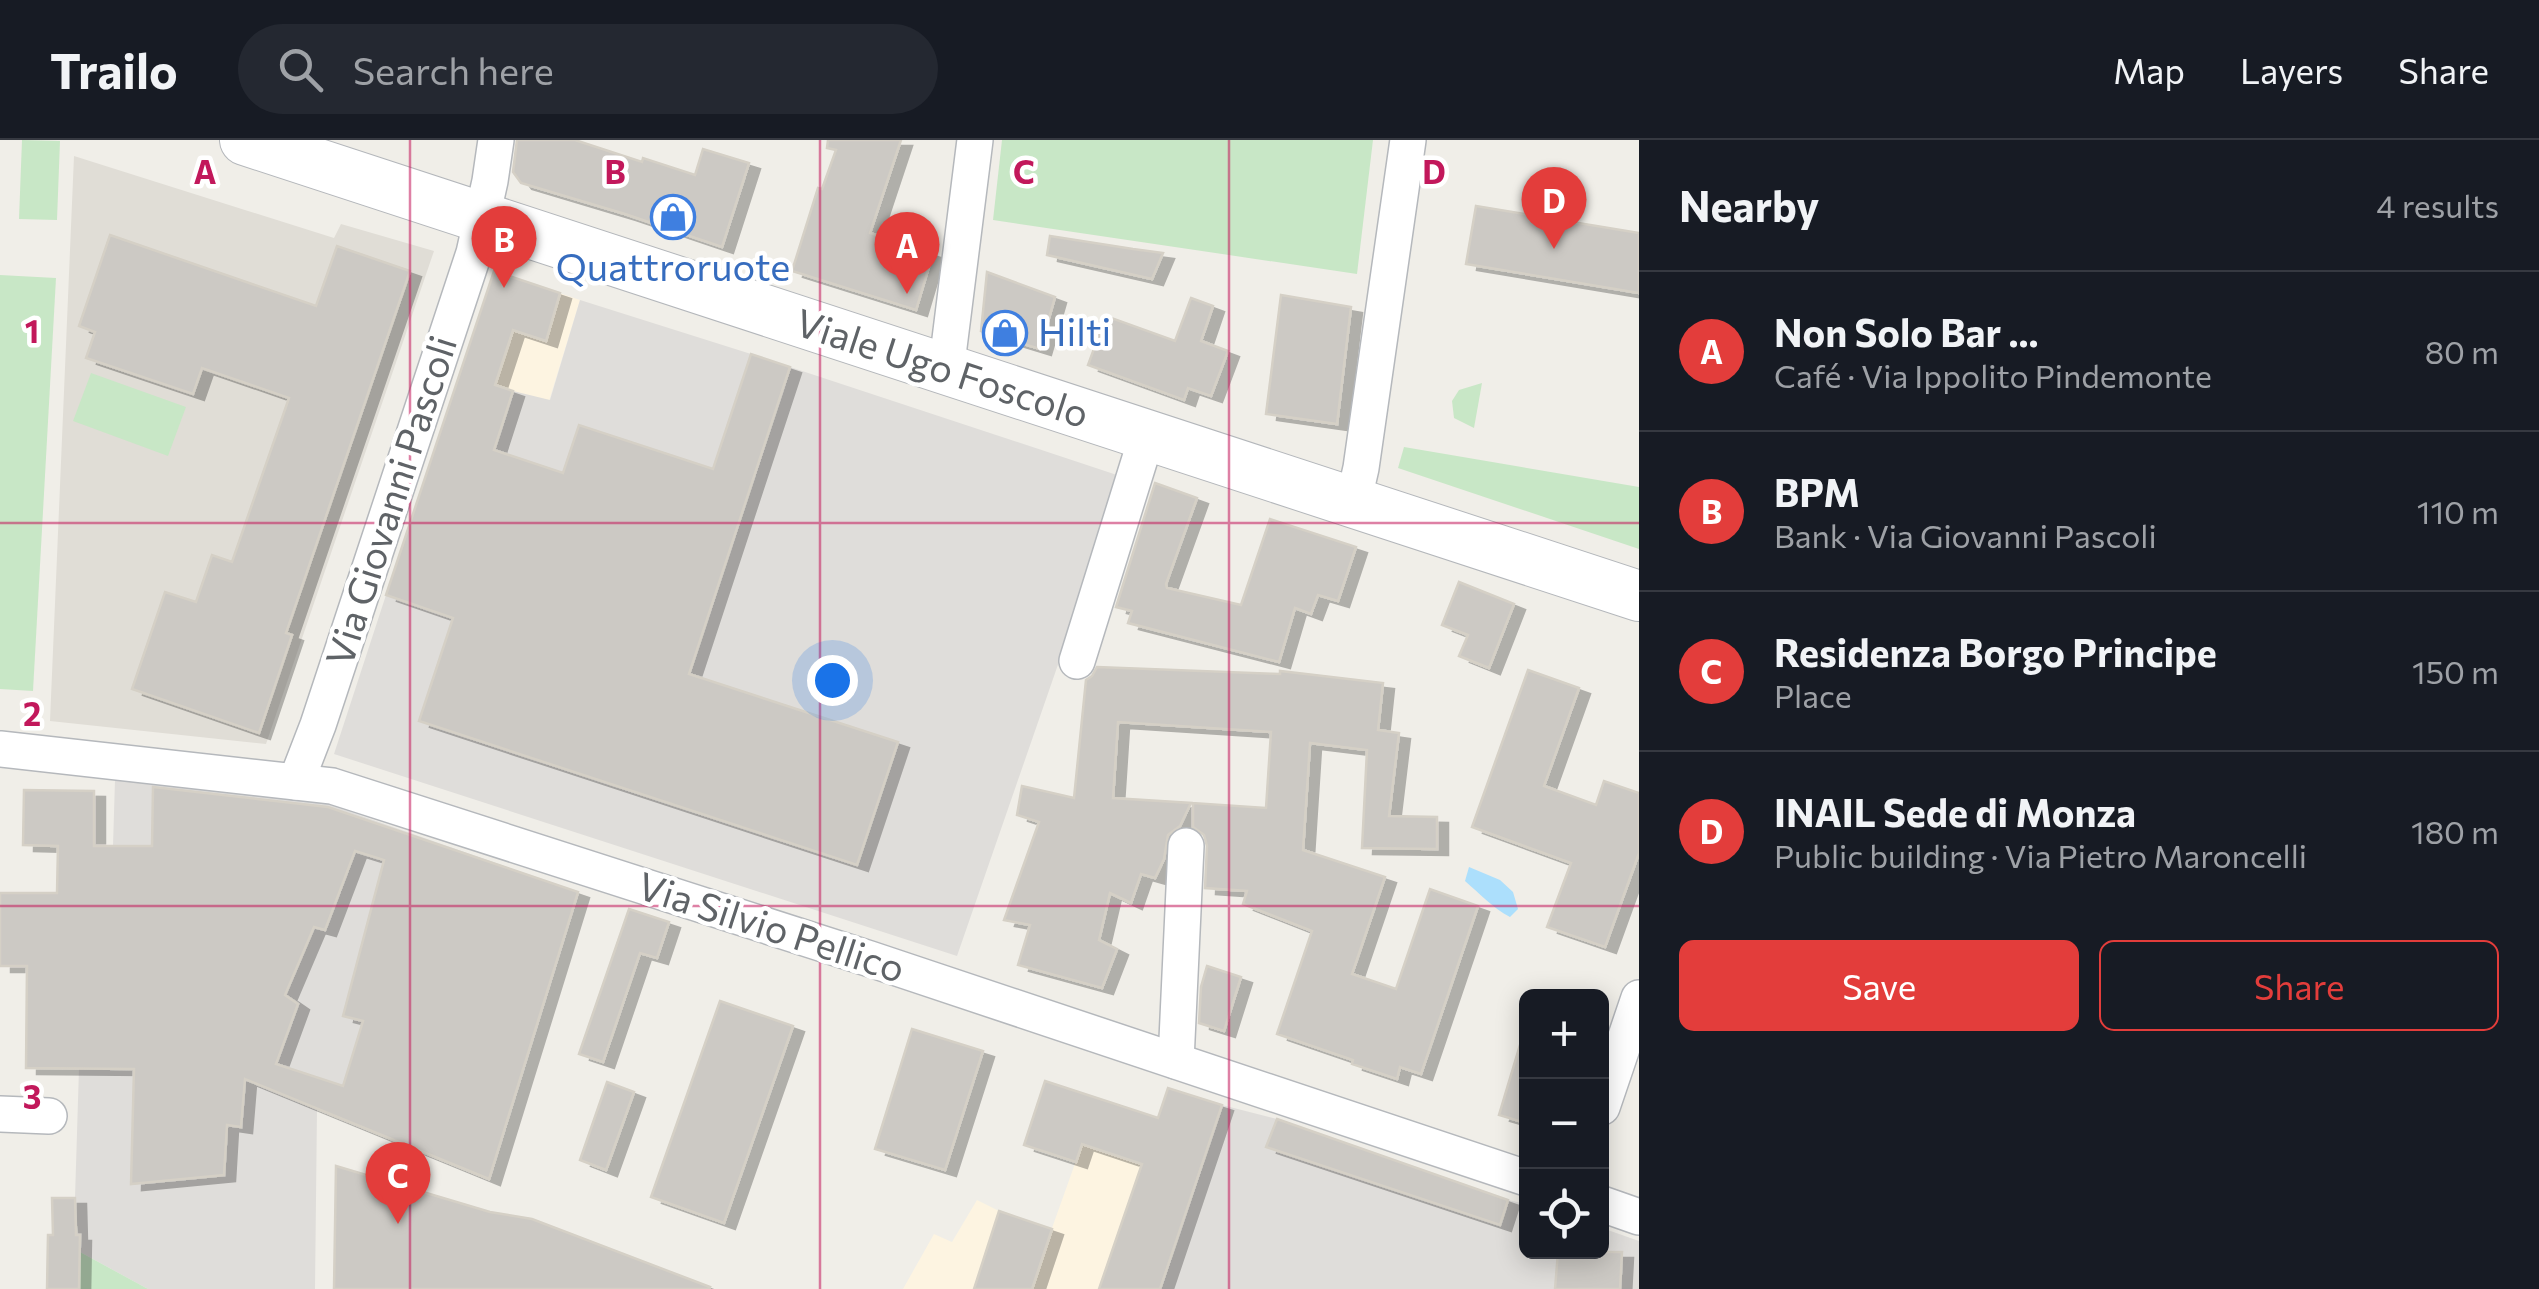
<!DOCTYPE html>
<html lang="en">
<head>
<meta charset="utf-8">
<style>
	body { margin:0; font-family:Commissioner,sans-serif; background:#242831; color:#f1f3f6 }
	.controls { position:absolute; right:30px; bottom:30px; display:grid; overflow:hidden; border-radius:15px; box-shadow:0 5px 25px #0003 }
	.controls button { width:90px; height:90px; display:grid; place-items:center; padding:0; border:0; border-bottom:2px solid #363941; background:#171b24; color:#f1f3f6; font:50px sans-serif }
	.you { position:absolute; left:832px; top:540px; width:35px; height:35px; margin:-25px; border:8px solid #fff; border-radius:50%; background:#1a73e8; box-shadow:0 0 0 15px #1a73e833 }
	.badge { display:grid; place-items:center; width:65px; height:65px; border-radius:50%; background:#e33d3b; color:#fff; font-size:32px; font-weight:700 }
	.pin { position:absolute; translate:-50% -82px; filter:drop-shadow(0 2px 5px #0008) }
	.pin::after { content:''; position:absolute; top:52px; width:35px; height:30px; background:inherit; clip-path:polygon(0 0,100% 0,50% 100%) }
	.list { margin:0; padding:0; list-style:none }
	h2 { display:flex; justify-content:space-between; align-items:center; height:130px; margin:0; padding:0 40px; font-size:42px }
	h2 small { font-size:32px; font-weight:400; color:#9ea1a6 }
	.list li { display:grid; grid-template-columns:65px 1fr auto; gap:30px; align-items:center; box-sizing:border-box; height:160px; padding:0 40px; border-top:2px solid #363941 }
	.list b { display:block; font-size:38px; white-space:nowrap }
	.list p { margin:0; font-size:32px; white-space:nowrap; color:#9ea1a6 }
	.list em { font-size:32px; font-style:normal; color:#9ea1a6 }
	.actions { display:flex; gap:20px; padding:30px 40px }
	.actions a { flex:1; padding:22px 0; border:2px solid #e33d3b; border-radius:15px; text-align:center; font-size:35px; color:#e33d3b }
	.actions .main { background:#e33d3b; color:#fff }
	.icon { flex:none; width:55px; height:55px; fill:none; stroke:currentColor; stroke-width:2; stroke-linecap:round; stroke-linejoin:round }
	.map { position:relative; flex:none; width:1639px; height:1149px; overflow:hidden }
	header { display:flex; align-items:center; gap:60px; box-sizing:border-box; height:140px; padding:0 50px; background:#171b24; border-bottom:2px solid #363941 }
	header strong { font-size:48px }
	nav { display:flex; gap:55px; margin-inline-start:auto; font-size:35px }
	.search { width:700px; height:90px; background:#242831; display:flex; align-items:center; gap:25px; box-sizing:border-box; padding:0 35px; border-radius:55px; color:#9ea1a6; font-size:38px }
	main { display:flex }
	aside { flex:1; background:#171b24 }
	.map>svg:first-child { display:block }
	.commercial { fill:#fdf4e1 }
	.industrial { fill:#dfddda }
	.education { fill:#e0ddd6 }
	.green { fill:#c8e7c6 }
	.water { fill:#acdffc }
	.building { fill:#ccc9c4; stroke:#d5d0c6; stroke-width:2.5; fill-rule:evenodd; filter:url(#shadow) }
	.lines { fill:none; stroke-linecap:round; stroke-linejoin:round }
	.street-casing { stroke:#b5b8bc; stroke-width:38 }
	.secondary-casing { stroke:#b4b7bb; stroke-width:52 }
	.street { stroke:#fff; stroke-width:35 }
	.secondary { stroke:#fff; stroke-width:50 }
	.grid { fill:none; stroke:#c2185b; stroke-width:2.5; stroke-opacity:0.55 }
	.labels { text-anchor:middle; stroke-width:9; stroke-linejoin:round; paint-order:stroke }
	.shop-label { font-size:38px; fill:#366cbe; stroke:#fff }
	.street-label { font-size:38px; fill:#5f6367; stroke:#fff }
	.grid-label { font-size:32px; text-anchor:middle; font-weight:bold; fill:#c2185b; stroke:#fff; stroke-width:9; stroke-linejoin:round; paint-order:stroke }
</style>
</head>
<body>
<header>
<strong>Trailo</strong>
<div class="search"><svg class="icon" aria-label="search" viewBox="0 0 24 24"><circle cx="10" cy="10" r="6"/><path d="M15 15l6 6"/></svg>Search here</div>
<nav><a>Map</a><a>Layers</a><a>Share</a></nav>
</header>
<main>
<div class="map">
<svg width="1639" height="1149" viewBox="0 0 1639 1149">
	<defs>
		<filter id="shadow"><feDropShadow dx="11" dy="6" stdDeviation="0" flood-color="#0004"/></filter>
	</defs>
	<rect width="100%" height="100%" fill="#f0eee8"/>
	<!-- commercial -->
	<g class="commercial">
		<polygon points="494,131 580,160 549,261 513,252 467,391 386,455"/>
		<polygon points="1082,1004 1142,1023 1099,1149 903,1149 934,1094 952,1102 977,1060 999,1071 1052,1088"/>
	</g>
	<!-- industrial -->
	<g class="industrial">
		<polygon points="580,160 751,214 1123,337 957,816 334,614 386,455 468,390 513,251 550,260"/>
		<polygon points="115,640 319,661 578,752 489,1039 317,969 315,1149 148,1149 80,1112 75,1058 79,928 113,706"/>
		<polygon points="1168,948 1222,965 1277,979 1508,1060 1526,1064 1526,1112 1602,1112 1602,1088 1639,1101 1639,1149 1099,1149"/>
	</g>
	<!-- education -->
	<polygon class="education" points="74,16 334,98 341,84 434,111 266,604 50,581"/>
	<!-- green -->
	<g class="green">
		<polygon points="22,0 60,1 57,80 19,79"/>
		<polygon points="1002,0 1373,0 1357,134 993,80"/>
		<polygon points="0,135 56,138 33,551 0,549"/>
		<polygon points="91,233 186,267 168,316 73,281"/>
		<polygon points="1482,243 1474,288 1454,278 1452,261 1459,250"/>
		<polygon points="1404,307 1639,347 1639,409 1398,328"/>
		<polygon points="80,1112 148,1149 79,1149"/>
	</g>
	<!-- water -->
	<path class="water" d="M1469,727L1500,740L1513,752L1518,769L1510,777C1493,768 1480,754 1465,741Z"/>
	<!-- building -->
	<g class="building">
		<polygon points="517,0 575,0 642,22 643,18 695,35 703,9 749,23 722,107 625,74 521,43 513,32"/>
		<polygon points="828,0 901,0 870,93 933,113 916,170 792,131 818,48 822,49 836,10 827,8"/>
		<polygon points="1476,66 1639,93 1639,153 1466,124"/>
		<polygon points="110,95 316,166 337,106 410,131 286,493 292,495 259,593 132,549 165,452 196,462 212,415 232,422 289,258 202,228 193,254 86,218 95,192 79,186"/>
		<polygon points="1050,96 1133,109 1163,113 1152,139 1047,115"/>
		<polygon points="494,131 560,153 546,201 513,190 495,245 513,251 494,310 563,333 579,285 713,329 751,214 790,227 689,534 898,602 857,725 419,581 453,478 386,455"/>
		<polygon points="987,132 1055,157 1040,209 981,191"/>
		<polygon points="1281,155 1351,167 1337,284 1266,274"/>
		<polygon points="1191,158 1213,166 1201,201 1228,211 1211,256 1188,248 1184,260 1088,225 1106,176 1175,201"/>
		<polygon points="1155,343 1197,358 1166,444 1167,448 1241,465 1270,379 1356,407 1338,461 1318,455 1311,474 1295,468 1279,522 1128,483 1132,471 1116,467"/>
		<polygon points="1459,442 1514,464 1489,528 1459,516 1468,495 1442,485"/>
		<polygon points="1097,527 1280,534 1280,531 1383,543 1378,590 1399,593 1389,676 1437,677 1437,709 1362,708 1367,610 1310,603 1303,710 1385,737 1352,834 1396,849 1430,749 1478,766 1421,934 1400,927 1397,939 1352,924 1353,920 1277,894 1312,791 1243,764 1247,751 1205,748 1207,706 1204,695 1193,687 1193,663 1266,668 1271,592 1118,582 1113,658 1191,663 1180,686 1168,695 1164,719 1155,738 1141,734 1131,763 1110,753 1099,800 1117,809 1102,848 1018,825 1030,785 1004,780 1039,682 1017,675 1022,646 1074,658 1086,540 1092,536"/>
		<polygon points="1528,530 1579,548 1544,646 1596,665 1604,641 1639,653 1639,713 1605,807 1547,787 1571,723 1472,687"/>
		<path d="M153,647L328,667L578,752L489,1039L245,939L241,987L227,985L224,1035L131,1044L134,929L26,928L27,826H0V753H57L58,706L23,705L24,650L94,651V706H152ZM355,711L384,720L343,876L363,881L343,946L276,924L298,864L285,855L314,787L325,790Z"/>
		<polygon points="629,769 669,782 657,818 640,813 603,922 579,914"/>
		<polygon points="1207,826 1241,837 1224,891 1199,883 1201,847"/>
		<polygon points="720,861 793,886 724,1083 651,1057"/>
		<polygon points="912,889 983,911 945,1030 875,1009"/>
		<polygon points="1520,905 1526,906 1526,983 1499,975"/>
		<polygon points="1045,941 1158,978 1168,948 1222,965 1160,1149 1099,1149 1142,1024 1082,1004 1076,1022 1024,1005"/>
		<polygon points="607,942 634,952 606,1030 580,1020"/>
		<polygon points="1277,979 1508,1060 1500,1085 1266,1007"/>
		<polygon points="336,1026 490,1072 532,1079 710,1147 709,1149 334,1149"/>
		<polygon points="52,1058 75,1058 76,1095 80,1095 79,1149 47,1149 48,1095 53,1095"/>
		<polygon points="999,1071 1052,1089 1032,1149 974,1149"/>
		<polygon points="1558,1112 1622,1112 1620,1149 1555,1149"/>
	</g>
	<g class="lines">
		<defs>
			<g id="street">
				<polyline points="946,231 975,0"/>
				<polyline points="1353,363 1361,328 1408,0"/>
				<polyline points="1077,521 1147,296"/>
				<polyline points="0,609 332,646 870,819 1526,1038"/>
				<polyline points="296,642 318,585 474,113 490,41 496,0"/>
				<polyline points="1176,921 1186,706"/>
				<polyline points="1602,967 1639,858"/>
				<polyline points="0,974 49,976"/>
				<polyline points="1602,1064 1639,1077"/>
			</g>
			<polyline id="secondary" points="245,0 1639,456"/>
		</defs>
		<!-- street casing -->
		<use href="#street" class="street-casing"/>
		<!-- secondary casing -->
		<use href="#secondary" class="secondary-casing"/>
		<!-- street -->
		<use href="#street" class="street"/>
		<!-- secondary -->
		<use href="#secondary" class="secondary"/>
	</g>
	<!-- grid -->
	<path class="grid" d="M410,0V1149M820,0V1149M1229,0V1149M0,383H1639M0,766H1639"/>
	<!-- icons -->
	<defs>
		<symbol id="shop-ring" viewBox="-11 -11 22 22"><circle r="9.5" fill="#fff" stroke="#3f7fe0" stroke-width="1.5"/><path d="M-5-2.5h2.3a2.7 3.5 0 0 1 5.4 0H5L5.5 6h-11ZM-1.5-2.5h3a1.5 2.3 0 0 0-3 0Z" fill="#3f7fe0"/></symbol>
	</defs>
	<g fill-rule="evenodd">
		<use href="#shop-ring" x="648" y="52" width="50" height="50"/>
		<use href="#shop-ring" x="980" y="168" width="50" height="50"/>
	</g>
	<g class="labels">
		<!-- shop labels -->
		<g class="shop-label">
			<text x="673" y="141">Quattroruote</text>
			<text x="1038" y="206" text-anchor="start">Hilti</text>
		</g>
		<!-- street labels -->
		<g class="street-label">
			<text transform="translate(942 229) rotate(18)" y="13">Viale Ugo Foscolo</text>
			<text transform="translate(392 361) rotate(-72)" y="13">Via Giovanni Pascoli</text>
			<text transform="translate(771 788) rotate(18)" y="13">Via Silvio Pellico</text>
		</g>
	</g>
	<g class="grid-label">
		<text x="205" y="44">A</text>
		<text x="615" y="44">B</text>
		<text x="1024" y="44">C</text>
		<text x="1434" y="44">D</text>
		<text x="32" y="203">1</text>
		<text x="32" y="586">2</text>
		<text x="32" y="969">3</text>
	</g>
</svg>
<div class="controls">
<button>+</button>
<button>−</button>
<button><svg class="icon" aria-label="locate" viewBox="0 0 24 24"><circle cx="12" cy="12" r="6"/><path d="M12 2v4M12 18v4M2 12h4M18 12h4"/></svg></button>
</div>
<div class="you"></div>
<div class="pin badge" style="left:907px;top:154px">A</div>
<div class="pin badge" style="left:504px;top:148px">B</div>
<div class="pin badge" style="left:398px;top:1084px">C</div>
<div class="pin badge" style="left:1554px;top:109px">D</div>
</div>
<aside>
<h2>Nearby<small>4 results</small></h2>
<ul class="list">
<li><span class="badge">A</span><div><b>Non Solo Bar ...</b><p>Café · Via Ippolito Pindemonte</p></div><em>80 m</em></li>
<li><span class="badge">B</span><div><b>BPM</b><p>Bank · Via Giovanni Pascoli</p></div><em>110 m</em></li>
<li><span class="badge">C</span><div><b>Residenza Borgo Principe</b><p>Place</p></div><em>150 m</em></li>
<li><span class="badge">D</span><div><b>INAIL Sede di Monza</b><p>Public building · Via Pietro Maroncelli</p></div><em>180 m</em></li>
</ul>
<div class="actions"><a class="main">Save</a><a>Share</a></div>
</aside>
</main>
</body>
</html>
